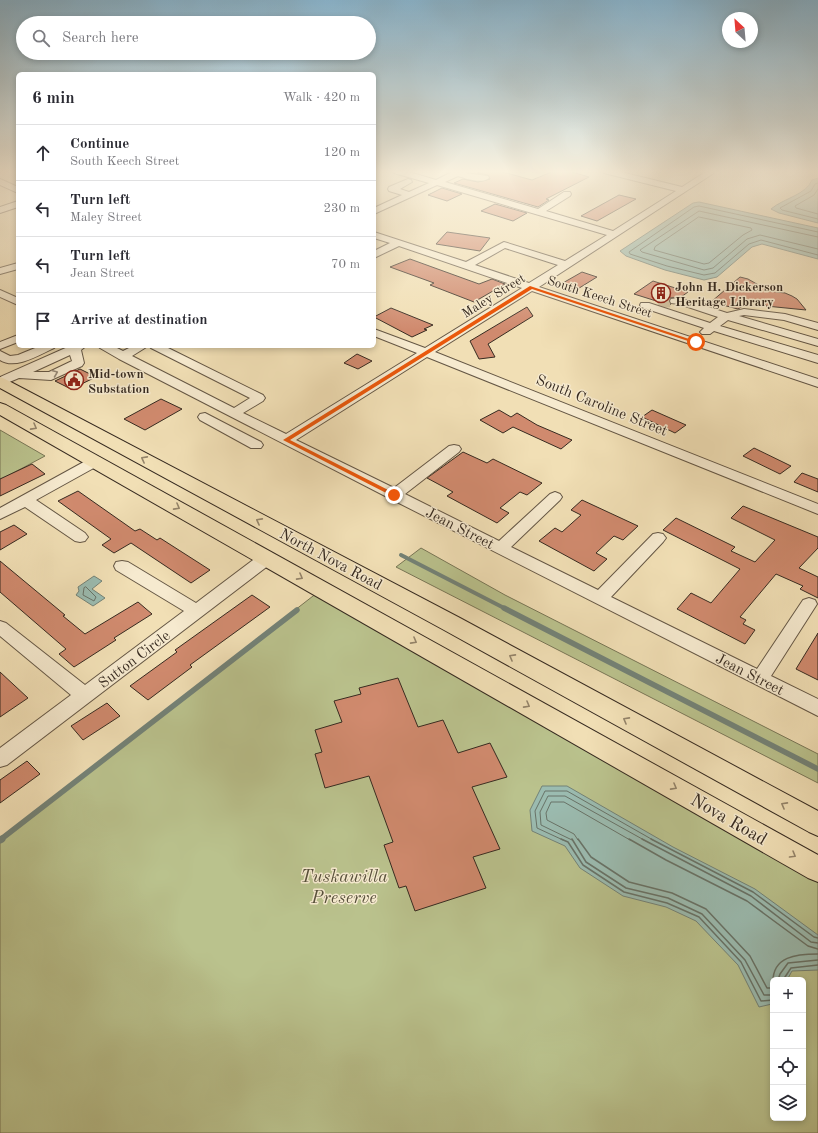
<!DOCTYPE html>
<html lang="en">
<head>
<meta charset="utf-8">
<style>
	body { margin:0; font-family:"Old Standard TT",serif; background:#f2f2f3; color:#2b2b33 }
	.controls { position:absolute; right:12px; bottom:12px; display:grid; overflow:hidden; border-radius:6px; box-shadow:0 2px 6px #0003 }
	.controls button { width:36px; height:36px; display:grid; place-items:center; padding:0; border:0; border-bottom:1px solid #e1e1e2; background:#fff; color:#2b2b33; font:20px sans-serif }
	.compass { position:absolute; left:722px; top:12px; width:36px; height:36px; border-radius:50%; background:#fff; box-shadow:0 2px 6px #0003; rotate:334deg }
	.stop { position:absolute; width:12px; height:12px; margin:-9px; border:3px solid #ea580c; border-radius:50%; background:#fff }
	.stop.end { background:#ea580c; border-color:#fff; box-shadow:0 1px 4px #0008 }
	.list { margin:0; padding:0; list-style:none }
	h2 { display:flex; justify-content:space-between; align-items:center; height:52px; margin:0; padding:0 16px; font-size:17px }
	h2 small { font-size:13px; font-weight:400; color:#7c7c81 }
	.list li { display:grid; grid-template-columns:26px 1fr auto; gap:12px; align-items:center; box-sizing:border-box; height:56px; padding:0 16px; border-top:1px solid #e1e1e2 }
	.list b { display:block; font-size:15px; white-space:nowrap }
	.list p { margin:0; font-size:13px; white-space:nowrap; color:#7c7c81 }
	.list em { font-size:13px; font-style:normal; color:#7c7c81 }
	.icon { flex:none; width:22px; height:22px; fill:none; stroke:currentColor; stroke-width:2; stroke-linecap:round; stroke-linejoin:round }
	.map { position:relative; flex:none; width:818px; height:1133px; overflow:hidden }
	.search { position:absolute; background:#fff; box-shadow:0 2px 6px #0003; left:16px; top:16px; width:360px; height:44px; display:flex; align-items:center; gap:10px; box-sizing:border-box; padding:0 14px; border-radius:22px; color:#7c7c81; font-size:15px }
	.panel { position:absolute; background:#fff; box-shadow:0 2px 6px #0003; left:16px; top:72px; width:360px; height:276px; border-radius:6px }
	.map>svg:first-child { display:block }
	.green { fill:#bac28d; stroke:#787656; fill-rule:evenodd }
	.water { fill:#9bbcb1; stroke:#738277 }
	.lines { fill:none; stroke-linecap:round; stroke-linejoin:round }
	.shore-far1 { stroke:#687368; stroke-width:1 }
	.shore { stroke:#687368; stroke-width:1.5 }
	.stream-far2 { stroke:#738277; stroke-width:4 }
	.stream-far1 { stroke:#738277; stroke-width:5.5 }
	.stream { stroke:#738277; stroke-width:7 }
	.building { fill:#d08a6e; stroke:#362a20 }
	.minor-tunnel { stroke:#ccbb97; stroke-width:12; stroke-dasharray:12 6; stroke-linecap:butt }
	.minor-casing { stroke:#655745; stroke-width:2 }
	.major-casing { stroke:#362a20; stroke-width:2 }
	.minor { fill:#f6eacf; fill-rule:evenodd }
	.major { fill:#f1dfb5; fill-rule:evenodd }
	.oneway { stroke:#968a78 }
	.oneway2 { stroke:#94846a }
	.route { fill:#ea580c }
	.labels { text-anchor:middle; stroke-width:3; stroke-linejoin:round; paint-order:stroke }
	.far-poi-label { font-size:13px; font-weight:bold; fill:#362a20; stroke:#f6eacf; text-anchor:start }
	.far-street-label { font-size:13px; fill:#362a20; stroke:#f6eacf }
	.street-label { font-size:15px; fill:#362a20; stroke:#f6eacf }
	.near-street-label { font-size:18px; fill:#362a20; stroke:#f6eacf }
	.near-park-label { font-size:18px; font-style:italic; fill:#57503b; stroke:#f6eacf }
</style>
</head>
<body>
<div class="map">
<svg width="818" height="1133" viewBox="0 0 818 1133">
	<rect width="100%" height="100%" fill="#f1dfb5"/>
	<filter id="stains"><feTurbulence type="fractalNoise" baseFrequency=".005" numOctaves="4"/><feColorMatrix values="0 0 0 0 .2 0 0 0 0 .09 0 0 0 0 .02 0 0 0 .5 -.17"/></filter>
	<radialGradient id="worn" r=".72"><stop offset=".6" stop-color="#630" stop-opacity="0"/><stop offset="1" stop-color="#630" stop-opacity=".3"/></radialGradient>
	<!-- green -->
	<g class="green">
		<polygon points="0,430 45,456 0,480"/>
		<polygon points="421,548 505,595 818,754 818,783 396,567"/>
		<path d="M322,589L818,869V1133H0V840ZM773,980H803V1118H773Z"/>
	</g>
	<!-- water -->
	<g class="water">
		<path d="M818,178V223L779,213L771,209C784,198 806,195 812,180Z"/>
		<polygon points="699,202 818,228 818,259 762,244 752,247 717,277 704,280 665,270 626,256 620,251 693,203"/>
		<polygon points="94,576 102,581 92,589 105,598 93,606 76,595 79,591 78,587"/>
		<polygon points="542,786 567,786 673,847 755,889 818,935 818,970 792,971 787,980 773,980 773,1002 772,1004 759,1007 738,965 696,921 666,907 623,896 580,868 565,846 532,831 530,810"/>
	</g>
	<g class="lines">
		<!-- shore-far1 -->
		<g class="shore-far1">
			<polyline points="818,183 815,184 811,191 780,208 782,210 818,219"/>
			<polyline points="818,189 814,195 795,206 796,208 818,214"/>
			<polygon points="699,217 751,228 752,230 743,235 709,263 704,264 654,250 655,247"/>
			<polyline points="818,232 699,206 694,207 629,252 630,254 667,266 704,275 715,273 749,244 761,240 818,255"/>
			<polyline points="818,237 699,211 640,250 642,252 704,270 713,268 747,239 760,235 818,249"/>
			<polygon points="86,587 96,597 94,601 83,595 84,588"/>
			<polyline points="563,840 537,828 535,811 545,791 567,791 653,840"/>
			<polyline points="572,840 541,825 540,812 548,796 565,796 644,840"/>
			<polyline points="578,840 574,834 547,820 546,813 551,802 564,802 630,840"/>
		</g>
		<!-- shore -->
		<g class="shore">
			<polyline points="561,839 568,842 583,865 624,892 667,903 699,917 741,962 761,1001 773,1000"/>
			<polyline points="572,839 586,862 626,888 668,898 702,914 745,960 764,995 773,995"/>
			<polyline points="578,839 591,857 629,882 672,893 706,909 750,956 767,988 773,988"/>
			<polyline points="629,839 666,860 747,901 808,946 818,949"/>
			<polyline points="642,839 751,896 811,942 818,943"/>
			<polyline points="651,839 753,892 814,937 818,938"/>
			<polyline points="778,980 780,974 788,963 818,960"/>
			<polyline points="783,980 791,968 818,965"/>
			<path d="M773,983C772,956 797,954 818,954"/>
		</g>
		<!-- stream-far2 -->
		<polyline class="stream-far2" points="401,555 506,609"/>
		<!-- stream-far1 -->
		<g class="stream-far1">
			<polyline points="504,608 818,769"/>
			<polyline points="0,840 297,610"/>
		</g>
		<!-- stream -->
		<polyline class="stream" points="0,840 2,839"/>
	</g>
	<!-- building -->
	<g class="building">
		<polygon points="482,171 499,171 532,180 554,171 569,171 589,177 546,199 549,200 538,207 454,183 463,179 478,182 490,179 488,175 477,173"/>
		<polygon points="442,188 462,194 447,201 428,195"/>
		<polygon points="619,195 636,199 597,221 581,216"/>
		<polygon points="495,204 527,213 513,221 481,211"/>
		<polygon points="447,232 490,238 480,251 436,244"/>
		<polygon points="410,259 479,284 492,279 505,284 474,302 430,285 434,283 390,267"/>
		<polygon points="582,272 597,277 576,290 561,284"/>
		<polygon points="740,277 748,279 769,291 785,293 792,296 797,299 806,310 766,306 764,302 751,301 738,309 711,302"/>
		<polygon points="653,281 688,292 681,297 670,298 669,302 671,304 669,305 634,294"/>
		<polygon points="527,307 533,316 488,344 495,357 479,359 470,341"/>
		<polygon points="391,308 433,325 424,329 427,330 412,337 374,317"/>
		<polygon points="357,354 372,361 358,369 344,363"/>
		<polygon points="80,369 96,377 71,389 55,381"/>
		<polygon points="161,399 182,409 145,430 124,419"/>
		<polygon points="499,410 511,417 517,413 537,425 572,440 561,449 513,427 503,433 480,420"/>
		<polygon points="652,410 686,425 675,433 642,417"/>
		<polygon points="754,448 791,466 780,474 743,456"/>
		<polygon points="463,452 487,463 493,459 542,483 527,495 520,492 500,508 509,513 497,523 447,496 453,492 427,478"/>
		<polygon points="32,464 45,474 0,496 0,479"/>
		<polygon points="802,473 818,479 818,492 794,482"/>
		<polygon points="78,491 135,531 140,529 157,540 160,538 210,570 191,583 131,543 114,553 102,545 111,539 58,501"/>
		<polygon points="582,500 638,526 623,540 614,536 596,553 607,559 594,571 539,541 555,528 562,532 581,515 571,510"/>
		<polygon points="743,506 818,537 818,548 799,568 818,577 818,598 800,589 803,586 776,574 740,617 746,620 743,624 755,630 745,644 677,609 691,593 711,603 740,569 663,530 676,518 735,547 731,551 755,562 775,540 731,518"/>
		<polygon points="14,525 27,534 0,550 0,532"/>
		<polygon points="0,561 65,615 63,616 85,634 138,602 152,614 114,638 116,640 74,667 59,654 66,649 0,592"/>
		<polygon points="252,595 270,607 190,665 192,667 148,700 130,686 177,652 175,650"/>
		<polygon points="818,633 818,680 796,669"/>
		<polygon points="0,672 28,698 0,717"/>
		<polygon points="398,678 418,727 443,720 458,753 490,743 507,777 472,787 500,849 473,857 486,888 415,911 406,886 399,888 384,845 393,842 369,776 325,788 315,754 322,752 315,730 342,722 334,701 361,694 359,688"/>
		<polygon points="107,703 120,716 83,740 71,726"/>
		<polygon points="27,761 40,774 0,803 0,780"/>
	</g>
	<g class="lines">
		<!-- minor-tunnel -->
		<polyline class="minor-tunnel" points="658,302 675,301"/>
		<defs>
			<g id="minor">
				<path d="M393,171H406L436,180L454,171H466L465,173L488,176L489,178C482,184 467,179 458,176L445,182L538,209L564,192H570L571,194L570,196L546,211L613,231L676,191L604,173L603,171H617L682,187L707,171H717L539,287L818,379V387L532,291L435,352L818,504V514L427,357L296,440L394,488L449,446L454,445L459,446L461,449L459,452L405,494L499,541L550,494L555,492L560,494L562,497L560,500L511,547L598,590L653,534L658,533L663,534L666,538L663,542L611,597L757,669L803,600L809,598L815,600L817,604L771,676L818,699V716L389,498L119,359L100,348L98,346H113L123,351L133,346H148L132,356L234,408L250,398L151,348L149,346H164L263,395L265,398L263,401L243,413L286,434L417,353L374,336V329L425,348L522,288L399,246L374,258V251L390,243L374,238V232L466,262L504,242L565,261L607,235L437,185L374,214V208L402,195L389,191L388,189L389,187L408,179L411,180L412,182L400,189L409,192L429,183L394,173ZM505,248L558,265L529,283L475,265Z"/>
				<polygon points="0,179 18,187 18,193 0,185"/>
				<polygon points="18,201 18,207 0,213 0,207"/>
				<polygon points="18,263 18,269 0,274 0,268"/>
				<polygon points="0,290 18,298 18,305 0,297"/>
				<polygon points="680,298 727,313 744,309 785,314 818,323 818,330 784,320 744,315 739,316 818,339 818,346 728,320 720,326 818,355 818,363 714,331 710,334 702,334 700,332 704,328 641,307 640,305 641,303 649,303 710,323 718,317 679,304 671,303 670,301 671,299"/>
				<polygon points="18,335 18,342 0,349 0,342"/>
				<path d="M40,346H56L54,348C39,355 15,370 0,360V351L10,356L18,355Z"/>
				<path d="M70,346H86L81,350L84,363L82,366L51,380L19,378L0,386V377ZM70,355L72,361L49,372H33Z"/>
				<polygon points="205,413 261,442 263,445 261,448 251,448 200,420 198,417 200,414"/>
				<polygon points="96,457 101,458 103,461 101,464 36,500 85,533 88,537 85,541 80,542 75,541 25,507 0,519 0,508 91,458"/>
				<polygon points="267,553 273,554 275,558 273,562 7,765 0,767 0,748 71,695 0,636 0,621 6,623 85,685 184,611 116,570 114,566 116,562 122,561 128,562 196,603 261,554"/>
			</g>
			<g id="major">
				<polygon points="0,377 5,379 460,618 818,811 818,836 809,832 444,630 0,388"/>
				<polygon points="0,403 6,405 818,855 818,882 808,878 0,415"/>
			</g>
		</defs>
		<!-- minor casing -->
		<use href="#minor" class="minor-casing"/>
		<!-- major casing -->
		<use href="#major" class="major-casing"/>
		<!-- minor -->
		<use href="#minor" class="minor"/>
		<!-- major -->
		<use href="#major" class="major"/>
	</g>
	<!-- one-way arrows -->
	<defs><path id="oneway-chevron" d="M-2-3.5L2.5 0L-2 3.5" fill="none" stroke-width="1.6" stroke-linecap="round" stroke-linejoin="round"/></defs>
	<use class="oneway" href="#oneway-chevron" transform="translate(55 373) rotate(-22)"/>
	<g class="oneway2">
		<use href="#oneway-chevron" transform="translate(34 427) rotate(29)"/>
		<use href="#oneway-chevron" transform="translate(144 459) rotate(-152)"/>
		<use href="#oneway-chevron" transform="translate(177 507) rotate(29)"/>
		<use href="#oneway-chevron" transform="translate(259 521) rotate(-152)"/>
		<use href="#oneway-chevron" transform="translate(300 577) rotate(29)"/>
		<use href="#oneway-chevron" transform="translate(414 641) rotate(29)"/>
		<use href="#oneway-chevron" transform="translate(512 657) rotate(-151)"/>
		<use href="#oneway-chevron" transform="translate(527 705) rotate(29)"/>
		<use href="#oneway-chevron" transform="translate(626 720) rotate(-151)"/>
		<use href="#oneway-chevron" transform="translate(674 787) rotate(29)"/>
		<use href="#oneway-chevron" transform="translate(784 805) rotate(-151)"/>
		<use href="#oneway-chevron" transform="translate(793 855) rotate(30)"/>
	</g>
	<!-- sky -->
	<linearGradient id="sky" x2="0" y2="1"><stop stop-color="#89b7d2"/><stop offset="0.52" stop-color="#f9f1de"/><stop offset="1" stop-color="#f9f1de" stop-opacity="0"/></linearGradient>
	<rect width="818" height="330" fill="url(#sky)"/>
	<!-- route -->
	<polygon class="route" points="530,286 698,342 694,343 532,289 290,440 396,494 396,496 392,496 283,440"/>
	<!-- icons -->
	<defs>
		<symbol id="building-ring" viewBox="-11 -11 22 22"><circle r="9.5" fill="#f6eacf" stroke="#8f2418" stroke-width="1.5"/><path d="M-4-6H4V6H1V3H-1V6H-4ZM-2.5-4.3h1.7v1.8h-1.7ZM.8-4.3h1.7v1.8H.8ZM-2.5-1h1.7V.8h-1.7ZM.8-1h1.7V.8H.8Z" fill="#8f2418"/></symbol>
		<symbol id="civic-ring" viewBox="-11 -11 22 22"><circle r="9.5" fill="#f6eacf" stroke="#8f2418" stroke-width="1.5"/><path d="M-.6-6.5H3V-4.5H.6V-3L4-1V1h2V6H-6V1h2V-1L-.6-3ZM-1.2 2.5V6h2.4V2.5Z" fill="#8f2418"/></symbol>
	</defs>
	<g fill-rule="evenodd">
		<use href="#building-ring" x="650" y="282" width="22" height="22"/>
		<use href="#civic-ring" x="63" y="369" width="22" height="22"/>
	</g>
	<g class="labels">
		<!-- far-poi labels -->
		<g class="far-poi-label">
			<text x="675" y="291">John H. Dickerson<tspan x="675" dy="15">Heritage Library</tspan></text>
			<text x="88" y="378">Mid-town<tspan x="88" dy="15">Substation</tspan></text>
		</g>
		<!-- far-street labels -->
		<g class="far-street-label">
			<text transform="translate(493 295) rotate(-32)" y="5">Maley Street</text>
			<text transform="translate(600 296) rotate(18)" y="5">South Keech Street</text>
		</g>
		<!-- street labels -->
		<g class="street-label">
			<text transform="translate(602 405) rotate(22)" y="5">South Caroline Street</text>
			<text transform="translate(460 528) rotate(27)" y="5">Jean Street</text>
			<text transform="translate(331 559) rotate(28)" y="5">North Nova Road</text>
			<text transform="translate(134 659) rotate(-37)" y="5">Sutton Circle</text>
			<text transform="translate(750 674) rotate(27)" y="5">Jean Street</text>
		</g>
		<!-- near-street labels -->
		<g class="near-street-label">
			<text transform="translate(729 819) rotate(30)" y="6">Nova Road</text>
		</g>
		<!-- near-park labels -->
		<g class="near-park-label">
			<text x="344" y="882">Tuskawilla<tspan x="344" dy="21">Preserve</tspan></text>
		</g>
	</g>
	<rect width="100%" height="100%" filter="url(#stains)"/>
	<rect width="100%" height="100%" fill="url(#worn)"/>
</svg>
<div class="controls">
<button>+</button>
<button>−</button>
<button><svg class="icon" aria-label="locate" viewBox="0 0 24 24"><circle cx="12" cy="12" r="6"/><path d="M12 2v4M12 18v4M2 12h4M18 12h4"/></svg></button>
<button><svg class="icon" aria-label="layers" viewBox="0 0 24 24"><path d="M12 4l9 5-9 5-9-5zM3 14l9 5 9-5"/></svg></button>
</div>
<svg class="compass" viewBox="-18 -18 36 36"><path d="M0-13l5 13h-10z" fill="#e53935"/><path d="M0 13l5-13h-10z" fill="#7c7c81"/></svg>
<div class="stop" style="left:696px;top:342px"></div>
<div class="stop end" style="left:394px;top:495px"></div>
<div class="search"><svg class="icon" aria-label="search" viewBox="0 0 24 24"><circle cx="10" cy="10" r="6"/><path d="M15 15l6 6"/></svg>Search here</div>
<section class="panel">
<h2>6 min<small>Walk · 420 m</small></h2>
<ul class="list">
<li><svg class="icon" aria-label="ahead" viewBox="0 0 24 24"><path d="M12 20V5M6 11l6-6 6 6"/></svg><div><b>Continue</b><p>South Keech Street</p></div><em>120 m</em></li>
<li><svg class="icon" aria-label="left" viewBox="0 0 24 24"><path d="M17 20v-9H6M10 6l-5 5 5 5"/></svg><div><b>Turn left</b><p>Maley Street</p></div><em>230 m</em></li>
<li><svg class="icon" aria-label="left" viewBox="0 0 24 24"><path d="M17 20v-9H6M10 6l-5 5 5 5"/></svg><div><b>Turn left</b><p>Jean Street</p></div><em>70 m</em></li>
<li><svg class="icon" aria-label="arrive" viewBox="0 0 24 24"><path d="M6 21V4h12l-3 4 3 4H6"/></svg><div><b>Arrive at destination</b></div></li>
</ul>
</section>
</div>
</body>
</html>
